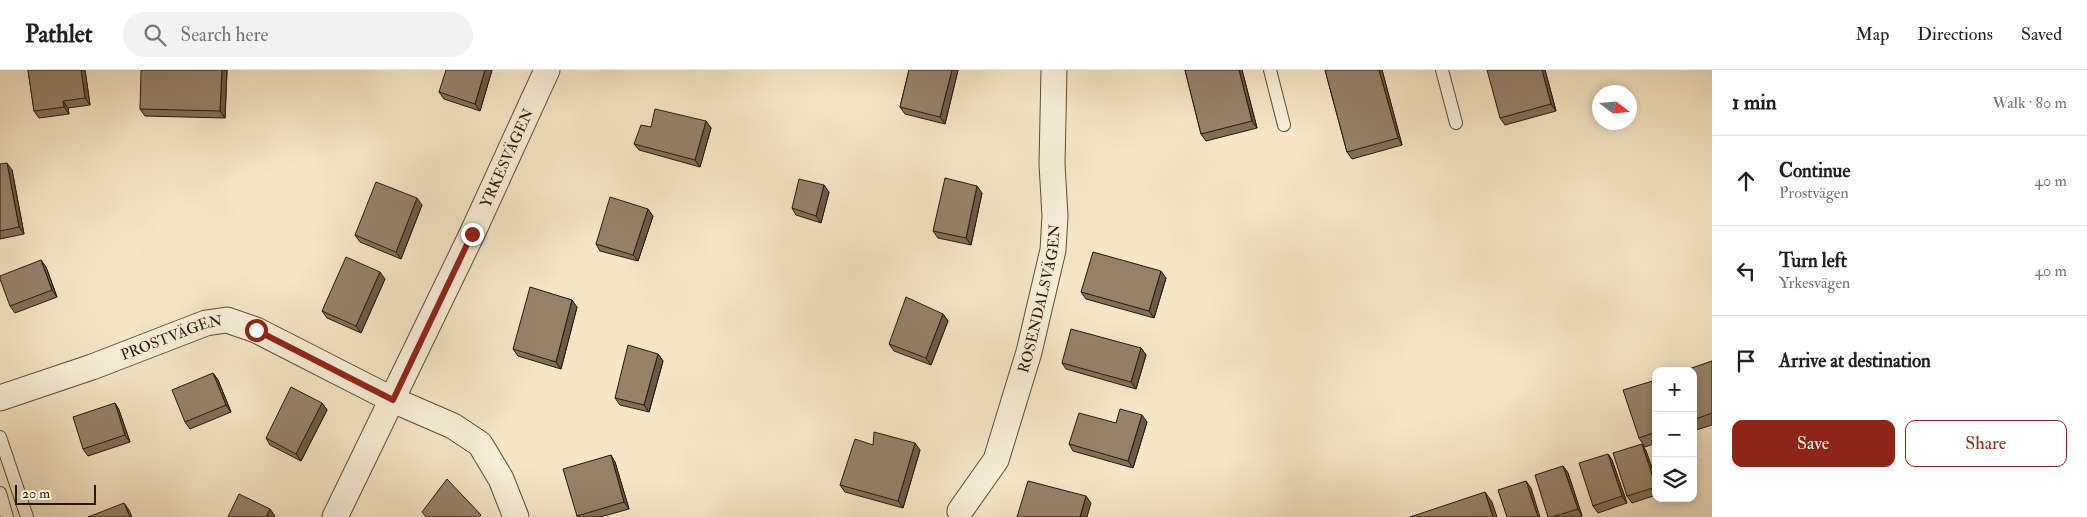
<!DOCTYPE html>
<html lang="en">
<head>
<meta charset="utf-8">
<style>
	body { margin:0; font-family:"IM FELL Double Pica",serif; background:#f2f2f2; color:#202124 }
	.controls { position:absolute; right:15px; bottom:15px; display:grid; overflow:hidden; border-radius:10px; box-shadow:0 2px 8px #0003 }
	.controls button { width:45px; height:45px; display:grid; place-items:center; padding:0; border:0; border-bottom:1px solid #e0e0e0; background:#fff; color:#202124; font:25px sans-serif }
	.compass { position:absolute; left:1592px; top:15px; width:45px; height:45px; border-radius:50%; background:#fff; box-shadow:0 2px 8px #0003; rotate:106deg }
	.scale { position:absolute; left:15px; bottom:12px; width:81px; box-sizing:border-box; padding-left:5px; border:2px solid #2d1605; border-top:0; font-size:14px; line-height:18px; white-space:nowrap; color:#2d1605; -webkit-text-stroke:4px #f8efd9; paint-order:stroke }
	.stop { position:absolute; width:15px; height:15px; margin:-11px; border:4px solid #8f2418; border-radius:50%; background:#fff }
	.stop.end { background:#8f2418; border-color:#fff; box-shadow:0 1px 5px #0008 }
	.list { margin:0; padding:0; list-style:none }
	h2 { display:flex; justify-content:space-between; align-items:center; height:65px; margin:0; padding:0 20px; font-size:21px }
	h2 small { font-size:16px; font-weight:400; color:#757577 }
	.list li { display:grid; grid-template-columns:32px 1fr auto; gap:15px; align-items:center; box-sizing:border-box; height:90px; padding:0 20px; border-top:1px solid #e0e0e0 }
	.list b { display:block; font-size:19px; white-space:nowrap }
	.list p { margin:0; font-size:16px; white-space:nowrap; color:#757577 }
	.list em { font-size:16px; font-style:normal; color:#757577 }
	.actions { display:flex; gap:10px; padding:15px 20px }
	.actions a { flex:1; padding:11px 0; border:1px solid #8f2418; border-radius:10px; text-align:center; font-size:18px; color:#8f2418 }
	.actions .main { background:#8f2418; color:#fff }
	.icon { flex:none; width:28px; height:28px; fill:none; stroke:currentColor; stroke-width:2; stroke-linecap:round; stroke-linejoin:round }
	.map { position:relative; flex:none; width:1712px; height:447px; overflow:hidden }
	header { display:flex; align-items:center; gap:30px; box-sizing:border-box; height:70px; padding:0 25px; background:#fff; border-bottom:1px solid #e0e0e0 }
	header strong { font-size:24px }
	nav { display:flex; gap:28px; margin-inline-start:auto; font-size:18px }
	.search { width:350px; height:45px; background:#f2f2f2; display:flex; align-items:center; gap:12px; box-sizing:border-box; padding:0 18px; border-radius:28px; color:#757577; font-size:19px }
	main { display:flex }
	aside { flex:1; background:#fff }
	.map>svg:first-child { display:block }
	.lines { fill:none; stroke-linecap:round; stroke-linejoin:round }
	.lane-casing { stroke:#5f4a35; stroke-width:14 }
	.street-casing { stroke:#5f4a35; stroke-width:27 }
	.lane { stroke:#f8efd9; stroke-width:12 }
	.street { stroke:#f8efd9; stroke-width:25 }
	.wall { fill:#80705a; stroke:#2d1605 }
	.shaded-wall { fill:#685b4a; stroke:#2d1605 }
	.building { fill:#958269; stroke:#2d1605 }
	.route { stroke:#8f2418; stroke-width:6 }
	.labels { text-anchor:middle; stroke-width:5; stroke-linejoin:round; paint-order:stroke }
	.street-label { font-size:15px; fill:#2d1605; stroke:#f8efd9 }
</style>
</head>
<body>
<header>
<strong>Pathlet</strong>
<div class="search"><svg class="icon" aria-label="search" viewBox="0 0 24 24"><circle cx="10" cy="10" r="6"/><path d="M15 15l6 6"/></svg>Search here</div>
<nav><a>Map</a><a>Directions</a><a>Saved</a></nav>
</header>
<main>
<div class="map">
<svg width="1712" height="447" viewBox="0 0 1712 447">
	<rect width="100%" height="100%" fill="#f5e6c5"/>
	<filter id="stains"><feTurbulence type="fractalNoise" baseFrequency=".004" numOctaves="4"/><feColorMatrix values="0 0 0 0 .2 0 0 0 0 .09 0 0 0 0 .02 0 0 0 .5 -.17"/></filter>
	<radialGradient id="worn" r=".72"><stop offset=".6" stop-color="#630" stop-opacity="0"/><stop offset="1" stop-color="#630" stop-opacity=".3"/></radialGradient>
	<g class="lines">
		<defs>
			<g id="lane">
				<polyline points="1270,0 1284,55"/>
				<polyline points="1442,0 1456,53"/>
				<polyline points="0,367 27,447"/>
				<polyline points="0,423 7,447"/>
			</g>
			<g id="street">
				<path id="s1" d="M0,328L92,297L206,253L227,250L256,260L393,330L453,356L480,374L501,409L516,447"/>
				<path id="s2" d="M960,441L996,390L1029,282L1053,180L1055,146L1052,94L1054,0"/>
				<path id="s3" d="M335,447L472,164L547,0"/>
			</g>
		</defs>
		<!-- lane casing -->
		<use href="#lane" class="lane-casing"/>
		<!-- street casing -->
		<use href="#street" class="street-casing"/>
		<!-- lane -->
		<use href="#lane" class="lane"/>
		<!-- street -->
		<use href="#street" class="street"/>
	</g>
	<!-- wall -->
	<g class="wall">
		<polygon points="28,0 85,0 90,35 68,38 69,44 39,48 34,41"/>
		<polygon points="227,0 225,48 145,46 140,39"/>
		<polygon points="492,0 480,41 444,29 439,22"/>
		<polygon points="909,0 958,0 945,54 905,44 900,37"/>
		<polygon points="1185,0 1242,0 1257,58 1206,71 1201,64"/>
		<polygon points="1325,0 1382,0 1402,75 1352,89 1347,82"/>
		<polygon points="1545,0 1556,41 1505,55 1500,48"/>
		<polygon points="706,51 711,58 700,97 639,80 634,74"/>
		<polygon points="0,94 12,100 24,164 0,169"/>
		<polygon points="829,122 821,153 796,145 792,138"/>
		<polygon points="982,123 971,175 938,168 933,161"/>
		<polygon points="422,135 401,189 360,172 355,165"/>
		<polygon points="653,146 638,191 600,181 596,174"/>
		<polygon points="46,197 57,227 15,243 10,236"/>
		<polygon points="1166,208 1154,248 1086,229 1081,222"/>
		<polygon points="385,209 361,263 327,248 322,241"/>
		<polygon points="577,237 561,299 518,286 513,279"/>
		<polygon points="943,244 948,251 931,295 894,281 889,274"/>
		<polygon points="1141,278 1146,285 1136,319 1066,299 1062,293"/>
		<polygon points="658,284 663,291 649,342 620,335 615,328"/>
		<polygon points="1712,291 1712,355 1693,361 1693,301"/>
		<polygon points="213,303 218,310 231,342 190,359 185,352"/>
		<polygon points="1656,310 1656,373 1645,377 1639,368"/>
		<polygon points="115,333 119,340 130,372 88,386 83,379"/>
		<polygon points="322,333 327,340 301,391 270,375 266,368"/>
		<polygon points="1147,352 1133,398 1073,381 1069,374"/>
		<polygon points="1642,374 1646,381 1656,409 1656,425 1632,433 1627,426"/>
		<polygon points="873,375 920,380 903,438 845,422 840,415"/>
		<polygon points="1608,384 1612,390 1627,433 1598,443 1593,436"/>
		<polygon points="615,392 629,439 600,447 577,447 577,446"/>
		<polygon points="1563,396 1568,403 1582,446 1578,447 1548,447"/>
	</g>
	<!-- shaded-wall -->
	<g class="shaded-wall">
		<polygon points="81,0 85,0 90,35 85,28"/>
		<polygon points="222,0 227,0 225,48 220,41"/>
		<polygon points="485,0 492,0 480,41 475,34"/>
		<polygon points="952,0 958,0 945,54 940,47"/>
		<polygon points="1239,0 1242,0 1257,58 1252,51"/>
		<polygon points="1379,0 1382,0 1402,75 1398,68"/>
		<polygon points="1542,0 1545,0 1556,41 1551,34"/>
		<polygon points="63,31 68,38 69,44 64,37"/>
		<polygon points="706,51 711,58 700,97 695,90"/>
		<polygon points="7,93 12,100 24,164 19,157"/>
		<polygon points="824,115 829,122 821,153 816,146"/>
		<polygon points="977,116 982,123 971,175 966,168"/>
		<polygon points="417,128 422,135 401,189 396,182"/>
		<polygon points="648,139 653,146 638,191 633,185"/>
		<polygon points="41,190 46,197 57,227 52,220"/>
		<polygon points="1161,201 1166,208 1154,248 1149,241"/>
		<polygon points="380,202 385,209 361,263 356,256"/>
		<polygon points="572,230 577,237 561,299 556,292"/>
		<polygon points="943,244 948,251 931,295 926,288"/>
		<polygon points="1141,278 1146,285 1136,319 1131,312"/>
		<polygon points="658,284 663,291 649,342 644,335"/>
		<polygon points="213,303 218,310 231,342 226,335"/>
		<polygon points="115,333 119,340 130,372 125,365"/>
		<polygon points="322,333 327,340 301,391 296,384"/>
		<polygon points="1142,345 1147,352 1133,398 1128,391"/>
		<polygon points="915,373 920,380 903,438 898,431"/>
		<polygon points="1642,374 1646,381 1656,409 1656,417"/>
		<polygon points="1608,384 1612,390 1627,433 1622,426"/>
		<polygon points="611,385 615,392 629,439 624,432"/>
		<polygon points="1563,396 1568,403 1582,446 1578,439"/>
		<polygon points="1526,411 1531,418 1540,447 1538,447"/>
		<polygon points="1485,422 1492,432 1497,447 1493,447"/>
		<polygon points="1086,426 1091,433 1087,447 1080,447"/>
		<polygon points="124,433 129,440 132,447 130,447"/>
		<polygon points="270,439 275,446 274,447 266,447"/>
	</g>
	<!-- building -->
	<g class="building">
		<polygon points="28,0 81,0 85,28 63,31 64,37 34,41"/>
		<polygon points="141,0 222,0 220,41 140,39"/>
		<polygon points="446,0 485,0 475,34 439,22"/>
		<polygon points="909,0 952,0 940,47 900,37"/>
		<polygon points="1185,0 1239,0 1252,51 1201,64"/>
		<polygon points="1325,0 1379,0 1398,68 1347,82"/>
		<polygon points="1487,0 1542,0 1551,34 1500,48"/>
		<polygon points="655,39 706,51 695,90 634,74 641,55 651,57"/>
		<polygon points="7,93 19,157 0,161 0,94"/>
		<polygon points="945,108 977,116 966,168 933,161"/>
		<polygon points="799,109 824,115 816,146 792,138"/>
		<polygon points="376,112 417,128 396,182 355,165"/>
		<polygon points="610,127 648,139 633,185 596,174"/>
		<polygon points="1093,182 1161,201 1149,241 1081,222"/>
		<polygon points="346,187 380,202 356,256 322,241"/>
		<polygon points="41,190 52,220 10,236 0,209 0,206"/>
		<polygon points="530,217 572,230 556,292 513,279"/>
		<polygon points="906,227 943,244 926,288 889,274"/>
		<polygon points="1071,259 1141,278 1131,312 1062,293"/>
		<polygon points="628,275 658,284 644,335 615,328"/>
		<polygon points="1712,291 1712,343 1693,350 1693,301 1683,301"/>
		<polygon points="213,303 226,335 185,352 172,320"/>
		<polygon points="1656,310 1656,362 1639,368 1623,320"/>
		<polygon points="291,317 322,333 296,384 266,368"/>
		<polygon points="115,333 125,365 83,379 73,347"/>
		<polygon points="1120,339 1142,345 1128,391 1069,374 1079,343 1116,353"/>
		<polygon points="874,362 915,373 898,431 840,415 855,369 873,375"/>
		<polygon points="1642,374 1656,417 1627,426 1613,383"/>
		<polygon points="1608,384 1622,426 1593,436 1579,393"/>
		<polygon points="611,385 624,432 577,446 563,399"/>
		<polygon points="1563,396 1578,439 1552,447 1548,447 1535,405"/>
		<polygon points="447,409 481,445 479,447 426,447 422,442"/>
		<polygon points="1028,411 1086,426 1080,447 1017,447"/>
		<polygon points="1526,411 1538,447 1507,447 1498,420"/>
		<polygon points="1485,422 1493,447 1410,447"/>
		<polygon points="239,424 270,439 266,447 228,447"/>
		<polygon points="124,433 130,447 88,447"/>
	</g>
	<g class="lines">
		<!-- route -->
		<polyline class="route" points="256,260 393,330 472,164"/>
	</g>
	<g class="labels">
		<!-- street labels -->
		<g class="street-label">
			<text dy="5" stroke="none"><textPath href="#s3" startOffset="398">YRKESVÄGEN</textPath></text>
			<text dy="5" stroke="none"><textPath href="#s2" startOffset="230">ROSENDALSVÄGEN</textPath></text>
			<text dy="5" stroke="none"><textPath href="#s1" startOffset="182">PROSTVÄGEN</textPath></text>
		</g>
	</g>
	<rect width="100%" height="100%" filter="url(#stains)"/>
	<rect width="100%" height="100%" fill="url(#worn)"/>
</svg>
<div class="controls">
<button>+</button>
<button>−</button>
<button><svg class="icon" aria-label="layers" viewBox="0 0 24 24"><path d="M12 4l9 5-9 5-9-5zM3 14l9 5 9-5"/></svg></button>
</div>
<svg class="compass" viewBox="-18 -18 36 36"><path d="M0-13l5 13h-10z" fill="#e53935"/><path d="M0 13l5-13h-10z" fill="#757577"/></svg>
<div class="scale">20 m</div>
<div class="stop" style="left:256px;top:260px"></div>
<div class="stop end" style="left:472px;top:164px"></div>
</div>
<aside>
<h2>1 min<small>Walk · 80 m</small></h2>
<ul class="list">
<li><svg class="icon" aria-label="ahead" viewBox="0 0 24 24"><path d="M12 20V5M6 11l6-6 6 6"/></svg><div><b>Continue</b><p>Prostvägen</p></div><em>40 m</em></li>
<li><svg class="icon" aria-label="left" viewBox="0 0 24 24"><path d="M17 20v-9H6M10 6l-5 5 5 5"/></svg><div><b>Turn left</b><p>Yrkesvägen</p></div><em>40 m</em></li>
<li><svg class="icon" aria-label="arrive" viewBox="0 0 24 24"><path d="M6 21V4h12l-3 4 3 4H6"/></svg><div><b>Arrive at destination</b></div></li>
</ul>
<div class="actions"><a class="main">Save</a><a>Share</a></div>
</aside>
</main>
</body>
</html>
